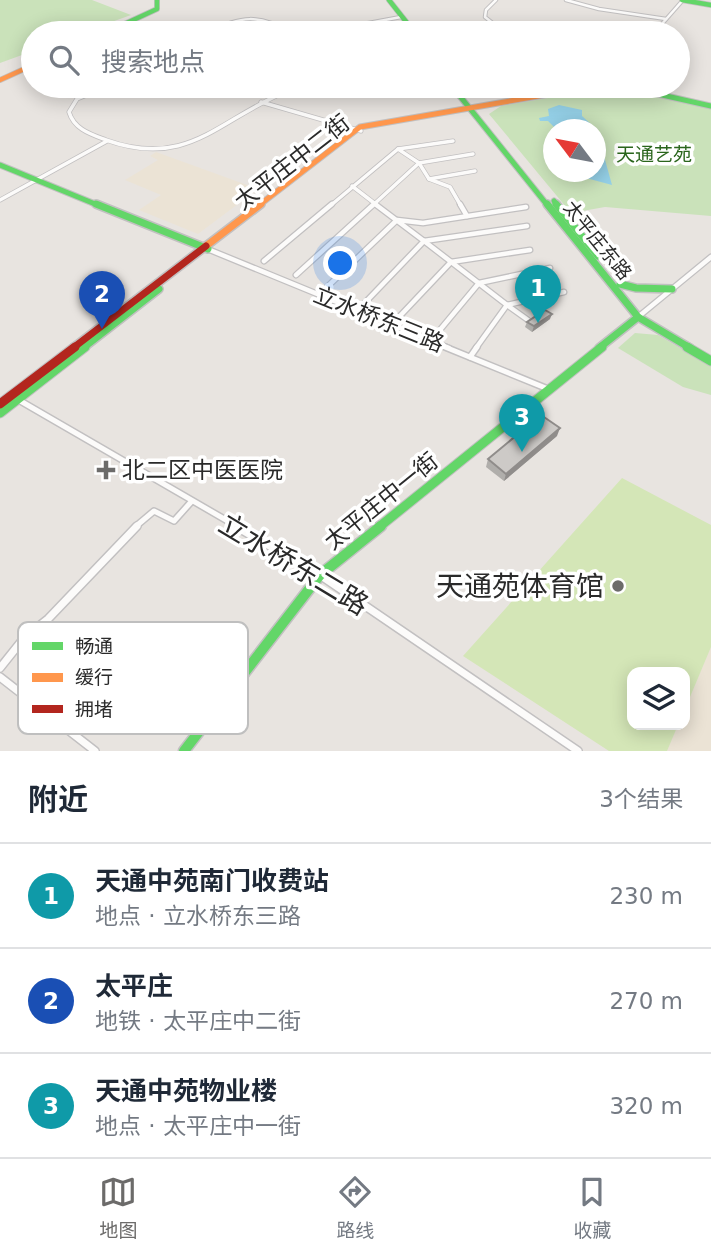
<!DOCTYPE html>
<html lang="zh">
<head>
<meta charset="utf-8">
<style>
	body { margin:0; font-family:"DejaVu Sans","Noto Sans SC",sans-serif; background:#f6f6f7; color:#1f2937 }
	.controls { position:absolute; right:21px; bottom:21px; display:grid; overflow:hidden; border-radius:14px; box-shadow:0 4px 18px #0003 }
	.controls button { width:63px; height:63px; display:grid; place-items:center; padding:0; border:0; border-bottom:2px solid #e0e1e3; background:#fff; color:#1f2937; font:35px sans-serif }
	.compass { position:absolute; left:543px; top:119px; width:63px; height:63px; border-radius:50%; background:#fff; box-shadow:0 4px 18px #0003; rotate:302deg }
	.you { position:absolute; left:341px; top:264px; width:24px; height:24px; margin:-18px; border:5px solid #fff; border-radius:50%; background:#1a73e8; box-shadow:0 0 0 10px #1a73e833 }
	.badge { display:grid; place-items:center; width:46px; height:46px; border-radius:50%; background:#6c6b6a; color:#fff; font-size:23px; font-weight:700 }
	.pin { position:absolute; translate:-50% -58px; filter:drop-shadow(0 2px 4px #0008) }
	.pin::after { content:''; position:absolute; top:37px; width:24px; height:21px; background:inherit; clip-path:polygon(0 0,100% 0,50% 100%) }
	.list { margin:0; padding:0; list-style:none }
	h2 { display:flex; justify-content:space-between; align-items:center; height:91px; margin:0; padding:0 28px; font-size:30px }
	h2 small { font-size:23px; font-weight:400; color:#747a83 }
	.list li { display:grid; grid-template-columns:46px 1fr auto; gap:21px; align-items:center; box-sizing:border-box; height:105px; padding:0 28px; border-top:2px solid #e0e1e3 }
	.list b { display:block; font-size:26px; white-space:nowrap }
	.list p { margin:0; font-size:23px; white-space:nowrap; color:#747a83 }
	.list em { font-size:23px; font-style:normal; color:#747a83 }
	.icon { flex:none; width:38px; height:38px; fill:none; stroke:currentColor; stroke-width:2; stroke-linecap:round; stroke-linejoin:round }
	.map { position:relative; flex:none; width:711px; height:751px; overflow:hidden }
	.search { position:absolute; background:#fff; box-shadow:0 4px 18px #0003; left:21px; right:21px; top:21px; height:77px; display:flex; align-items:center; gap:18px; box-sizing:border-box; padding:0 24px; border-radius:38px; color:#747a83; font-size:26px }
	.sheet { height:406px; background:#fff }
	nav { display:flex; justify-content:space-around; align-items:center; box-sizing:border-box; height:98px; border-top:2px solid #e0e1e3; background:#fff; font-size:19px; color:#747a83 }
	nav a { display:grid; justify-items:center; gap:4px }
	nav .on { color:#6c6b6a }
	.map>svg:first-child { display:block }
	.education { fill:#ebe3d5 }
	.green { fill:#cae2ba; fill-rule:evenodd }
	.pitch { fill:#d4e6b7 }
	.water { fill:#95d1e8 }
	.lines { fill:none; stroke-linecap:round; stroke-linejoin:round }
	.street-far4-casing { stroke:#c2c0c1; stroke-width:4.5 }
	.street-far3-casing { stroke:#c2c0c1; stroke-width:5 }
	.street-far2-casing { stroke:#c2c0c1; stroke-width:7 }
	.street-far1-casing { stroke:#c2c0c1; stroke-width:8 }
	.street-casing { stroke:#c2c0c1; stroke-width:10 }
	.fast-far4-casing { stroke:#c2c0c1; stroke-width:6 }
	.fast-far3-casing { stroke:#c2c0c1; stroke-width:7 }
	.fast-far2-casing { stroke:#c2c0c1; stroke-width:10 }
	.fast-far1-casing { stroke:#c2c0c1; stroke-width:11 }
	.fast-casing { stroke:#c2c0c1; stroke-width:13 }
	.slow-far2-casing { stroke:#c2c0c1; stroke-width:6 }
	.slow-far1-casing { stroke:#c2c0c1; stroke-width:7 }
	.slow-casing { stroke:#c2c0c1; stroke-width:10 }
	.jam-far1-casing { stroke:#c2c0c1; stroke-width:10 }
	.jam-casing { stroke:#c2c0c1; stroke-width:11 }
	.street-far4 { stroke:#fcfbfa; stroke-width:2.5 }
	.street-far3 { stroke:#fcfbfa; stroke-width:3.5 }
	.street-far2 { stroke:#fcfbfa; stroke-width:4.5 }
	.street-far1 { stroke:#fcfbfa; stroke-width:5 }
	.street { stroke:#fcfbfa; stroke-width:7 }
	.fast-far4 { stroke:#63d668; stroke-width:4.5 }
	.fast-far3 { stroke:#63d668; stroke-width:5 }
	.fast-far2 { stroke:#63d668; stroke-width:7 }
	.fast-far1 { stroke:#63d668; stroke-width:9 }
	.fast { stroke:#63d668; stroke-width:10 }
	.slow-far2 { stroke:#ff974d; stroke-width:4.5 }
	.slow-far1 { stroke:#ff974d; stroke-width:5 }
	.slow { stroke:#ff974d; stroke-width:7 }
	.jam-far1 { stroke:#b3261e; stroke-width:7 }
	.jam { stroke:#b3261e; stroke-width:9 }
	.wall { fill:#b0aeab }
	.shaded-wall { fill:#908d8b }
	.building { fill:#cdcac7; stroke:#908d8b; stroke-width:2 }
	.poi-dot { fill:#6c6b6a; stroke:#fff; stroke-width:2.5 }
	.labels { text-anchor:middle; stroke-width:7; stroke-linejoin:round; paint-order:stroke }
	.far-park-label { font-size:19px; fill:#2a651c; stroke:#fff }
	.far-street-label { font-size:19px; fill:#2a2a2a; stroke:#fff }
	.street-label { font-size:23px; fill:#2a2a2a; stroke:#fff }
	.poi-label { font-size:23px; fill:#2a2a2a; stroke:#fff; text-anchor:start }
	.near-street-label { font-size:28px; fill:#2a2a2a; stroke:#fff }
	.near-poi-label { font-size:28px; fill:#2a2a2a; stroke:#fff; text-anchor:end }
	.key { fill:#fff; stroke:#bfbfbf; stroke-width:2 }
	.key-label { font-size:19px; fill:#2a2a2a }
</style>
</head>
<body>
<div class="map">
<svg width="711" height="751" viewBox="0 0 711 751">
	<rect width="100%" height="100%" fill="#e8e4e0"/>
	<!-- education -->
	<g class="education">
		<polygon points="156,152 258,189 198,234 139,210 161,195 125,180 158,160 150,156"/>
		<polygon points="711,647 711,751 667,751 678,725 685,725 685,709"/>
	</g>
	<!-- green -->
	<g class="green">
		<polygon points="0,0 92,0 131,15 81,33 33,33 33,51 0,63"/>
		<path d="M601,89L627,90L711,109V216L605,207L571,213L489,114L501,106ZM554,130H596V172H554Z"/>
		<polygon points="635,333 658,335 711,366 711,395 683,387 618,348"/>
	</g>
	<!-- pitch -->
	<polygon class="pitch" points="622,478 711,525 711,647 685,709 685,672 632,672 632,725 678,725 667,751 609,751 463,656"/>
	<!-- water -->
	<g class="water">
		<polygon points="559,105 582,110 582,116 593,126 556,129 548,121 540,121 539,118 549,116 548,109"/>
		<polygon points="596,130 597,131 612,185 564,172 596,172"/>
	</g>
	<g class="lines">
		<defs>
			<g id="street-far4">
				<polyline points="496,0 486,10 485,17 495,25 516,33"/>
				<polyline points="566,0 599,9 666,19"/>
				<path d="M206,33C242,15 258,14 294,33"/>
				<polyline points="315,33 401,17"/>
				<polyline points="654,33 683,0"/>
				<polyline points="94,92 108,86"/>
				<polyline points="285,92 299,86"/>
			</g>
			<g id="street-far3">
				<path d="M99,90L77,99L69,112C74,129 90,134 106,140C190,170 220,117 290,90"/>
				<polyline points="261,102 361,131"/>
				<polyline points="398,149 419,163 429,179 475,171"/>
				<polyline points="429,179 450,187 461,206"/>
				<polyline points="352,186 378,206"/>
				<polyline points="0,200 107,141"/>
				<polyline points="330,206 398,149 453,141"/>
				<polyline points="372,206 419,163 473,154"/>
			</g>
			<g id="street-far2">
				<polyline points="460,204 467,216"/>
				<polyline points="424,241 507,305 476,348"/>
				<polyline points="424,241 527,226"/>
				<polyline points="210,250 449,348"/>
				<polyline points="264,261 332,204"/>
				<polyline points="296,275 374,204"/>
				<polyline points="327,287 397,220 423,223 526,207"/>
				<polyline points="507,305 564,292"/>
				<polyline points="507,305 528,320"/>
				<polyline points="357,311 424,241 375,204"/>
				<polyline points="399,317 451,262 530,250"/>
				<polyline points="638,317 711,257"/>
				<polyline points="439,331 479,283 550,268"/>
			</g>
			<g id="street-far1">
				<polyline points="445,347 548,389"/>
				<polyline points="470,357 477,347"/>
				<polyline points="17,399 238,527"/>
				<polyline points="135,527 154,511 174,521 191,502"/>
			</g>
			<g id="street">
				<polyline points="235,526 320,575 578,751"/>
				<polyline points="0,668 24,638 48,619 137,526"/>
				<polyline points="0,677 95,751"/>
			</g>
			<g id="fast-far4">
				<polyline points="389,0 415,33"/>
				<polyline points="682,0 711,5"/>
				<polyline points="105,33 157,9 157,0"/>
				<polyline points="452,86 457,92"/>
				<polyline points="623,86 648,92"/>
			</g>
			<g id="fast-far3">
				<polyline points="455,90 548,206"/>
				<polyline points="640,90 711,106"/>
				<polyline points="0,165 100,206"/>
				<polyline points="554,201 558,206"/>
			</g>
			<g id="fast-far2">
				<polyline points="96,204 208,249"/>
				<polyline points="547,204 638,317 690,348"/>
				<polyline points="556,204 598,256"/>
				<polyline points="620,284 636,288 672,289"/>
				<polyline points="83,348 159,289"/>
				<polyline points="599,348 638,317"/>
			</g>
			<g id="fast-far1">
				<polyline points="687,347 711,361"/>
				<polyline points="0,413 85,347"/>
				<polyline points="379,527 602,347"/>
			</g>
			<polyline id="fast" points="184,751 320,575 381,526"/>
			<g id="slow-far2">
				<polyline points="0,80 33,65"/>
				<polyline points="563,92 612,86"/>
			</g>
			<polyline id="slow-far1" points="258,206 360,127 573,90"/>
			<polyline id="slow" points="206,246 261,204"/>
			<polyline id="jam-far1" points="73,348 206,246"/>
			<polyline id="jam" points="0,404 75,347"/>
		</defs>
		<!-- street-far4 casing -->
		<use href="#street-far4" class="street-far4-casing"/>
		<!-- street-far3 casing -->
		<use href="#street-far3" class="street-far3-casing"/>
		<!-- street-far2 casing -->
		<use href="#street-far2" class="street-far2-casing"/>
		<!-- street-far1 casing -->
		<use href="#street-far1" class="street-far1-casing"/>
		<!-- street casing -->
		<use href="#street" class="street-casing"/>
		<!-- fast-far4 casing -->
		<use href="#fast-far4" class="fast-far4-casing"/>
		<!-- fast-far3 casing -->
		<use href="#fast-far3" class="fast-far3-casing"/>
		<!-- fast-far2 casing -->
		<use href="#fast-far2" class="fast-far2-casing"/>
		<!-- fast-far1 casing -->
		<use href="#fast-far1" class="fast-far1-casing"/>
		<!-- fast casing -->
		<use href="#fast" class="fast-casing"/>
		<!-- slow-far2 casing -->
		<use href="#slow-far2" class="slow-far2-casing"/>
		<!-- slow-far1 casing -->
		<use href="#slow-far1" class="slow-far1-casing"/>
		<!-- slow casing -->
		<use href="#slow" class="slow-casing"/>
		<!-- jam-far1 casing -->
		<use href="#jam-far1" class="jam-far1-casing"/>
		<!-- jam casing -->
		<use href="#jam" class="jam-casing"/>
		<!-- street-far4 -->
		<use href="#street-far4" class="street-far4"/>
		<!-- street-far3 -->
		<use href="#street-far3" class="street-far3"/>
		<!-- street-far2 -->
		<use href="#street-far2" class="street-far2"/>
		<!-- street-far1 -->
		<use href="#street-far1" class="street-far1"/>
		<!-- street -->
		<use href="#street" class="street"/>
		<!-- fast-far4 -->
		<use href="#fast-far4" class="fast-far4"/>
		<!-- fast-far3 -->
		<use href="#fast-far3" class="fast-far3"/>
		<!-- fast-far2 -->
		<use href="#fast-far2" class="fast-far2"/>
		<!-- fast-far1 -->
		<use href="#fast-far1" class="fast-far1"/>
		<!-- fast -->
		<use href="#fast" class="fast"/>
		<!-- slow-far2 -->
		<use href="#slow-far2" class="slow-far2"/>
		<!-- slow-far1 -->
		<use href="#slow-far1" class="slow-far1"/>
		<!-- slow -->
		<use href="#slow" class="slow"/>
		<!-- jam-far1 -->
		<use href="#jam-far1" class="jam-far1"/>
		<!-- jam -->
		<use href="#jam" class="jam"/>
	</g>
	<!-- wall -->
	<g class="wall">
		<polygon points="550,319 532,332 525,327 527,322"/>
		<polygon points="557,436 504,481 486,467 488,459"/>
	</g>
	<!-- shaded-wall -->
	<g class="shaded-wall">
		<polygon points="552,314 550,319 532,332 534,326"/>
		<polygon points="560,428 557,436 504,481 506,474"/>
	</g>
	<!-- building -->
	<g class="building">
		<polygon points="545,310 552,314 534,326 527,322"/>
		<polygon points="541,415 560,428 506,474 488,459"/>
	</g>
	<!-- markers -->
	<g class="poi-dot">
		<path d="M102.5 459.5h7v7h7v7h-7v7h-7v-7h-7v-7h7z"/>
		<circle cx="618" cy="586" r="7"/>
	</g>
	<g class="labels">
		<!-- far-park labels -->
		<g class="far-park-label">
			<text x="654" y="161">天通艺苑</text>
		</g>
		<!-- far-street labels -->
		<g class="far-street-label">
			<text transform="translate(598 240) rotate(51)" y="7">太平庄东路</text>
		</g>
		<!-- street labels -->
		<g class="street-label">
			<text transform="translate(292 162) rotate(-38)" y="8">太平庄中二街</text>
			<text transform="translate(379 319) rotate(22)" y="8">立水桥东三路</text>
			<text transform="translate(381 501) rotate(-39)" y="8">太平庄中一街</text>
		</g>
		<!-- poi labels -->
		<g class="poi-label">
			<text x="122" y="478">北二区中医医院</text>
		</g>
		<!-- near-street labels -->
		<g class="near-street-label">
			<text transform="translate(294 564) rotate(31)" y="10">立水桥东二路</text>
		</g>
		<!-- near-poi labels -->
		<g class="near-poi-label">
			<text x="604" y="596">天通苑体育馆</text>
		</g>
	</g>
	<!-- legend -->
	<rect x="18" y="622" width="230" height="112" rx="10" class="key"/>
	<rect x="32" y="642" width="31" height="8" fill="#63d668"/>
	<rect x="32" y="673" width="31" height="9" fill="#ff974d"/>
	<rect x="32" y="705" width="31" height="8" fill="#b3261e"/>
	<g class="key-label">
		<text x="75" y="653">畅通</text>
		<text x="75" y="684">缓行</text>
		<text x="75" y="716">拥堵</text>
	</g>
</svg>
<div class="controls">
<button><svg class="icon" aria-label="layers" viewBox="0 0 24 24"><path d="M12 4l9 5-9 5-9-5zM3 14l9 5 9-5"/></svg></button>
</div>
<svg class="compass" viewBox="-18 -18 36 36"><path d="M0-13l5 13h-10z" fill="#e53935"/><path d="M0 13l5-13h-10z" fill="#747a83"/></svg>
<div class="you"></div>
<div class="pin badge" style="left:538px;top:323px;background:#0f9aa8">1</div>
<div class="pin badge" style="left:102px;top:329px;background:#1a4fb4">2</div>
<div class="pin badge" style="left:522px;top:452px;background:#0f9aa8">3</div>
<div class="search"><svg class="icon" aria-label="search" viewBox="0 0 24 24"><circle cx="10" cy="10" r="6"/><path d="M15 15l6 6"/></svg>搜索地点</div>
</div>
<section class="sheet">
<h2>附近<small>3个结果</small></h2>
<ul class="list">
<li><span class="badge" style="background:#0f9aa8">1</span><div><b>天通中苑南门收费站</b><p>地点 · 立水桥东三路</p></div><em>230 m</em></li>
<li><span class="badge" style="background:#1a4fb4">2</span><div><b>太平庄</b><p>地铁 · 太平庄中二街</p></div><em>270 m</em></li>
<li><span class="badge" style="background:#0f9aa8">3</span><div><b>天通中苑物业楼</b><p>地点 · 太平庄中一街</p></div><em>320 m</em></li>
</ul>
</section>
<nav>
<a class="on"><svg class="icon" aria-label="map" viewBox="0 0 24 24"><path d="M3 6l6-2 6 2 6-2v14l-6 2-6-2-6 2zM9 4v14M15 6v14"/></svg>地图</a>
<a><svg class="icon" aria-label="directions" viewBox="0 0 24 24"><path d="M12 3l9 9-9 9-9-9zM9 14v-3h6M13 9l2 2-2 2"/></svg>路线</a>
<a><svg class="icon" aria-label="saved" viewBox="0 0 24 24"><path d="M7 4h10v16l-5-4-5 4z"/></svg>收藏</a>
</nav>
</body>
</html>
